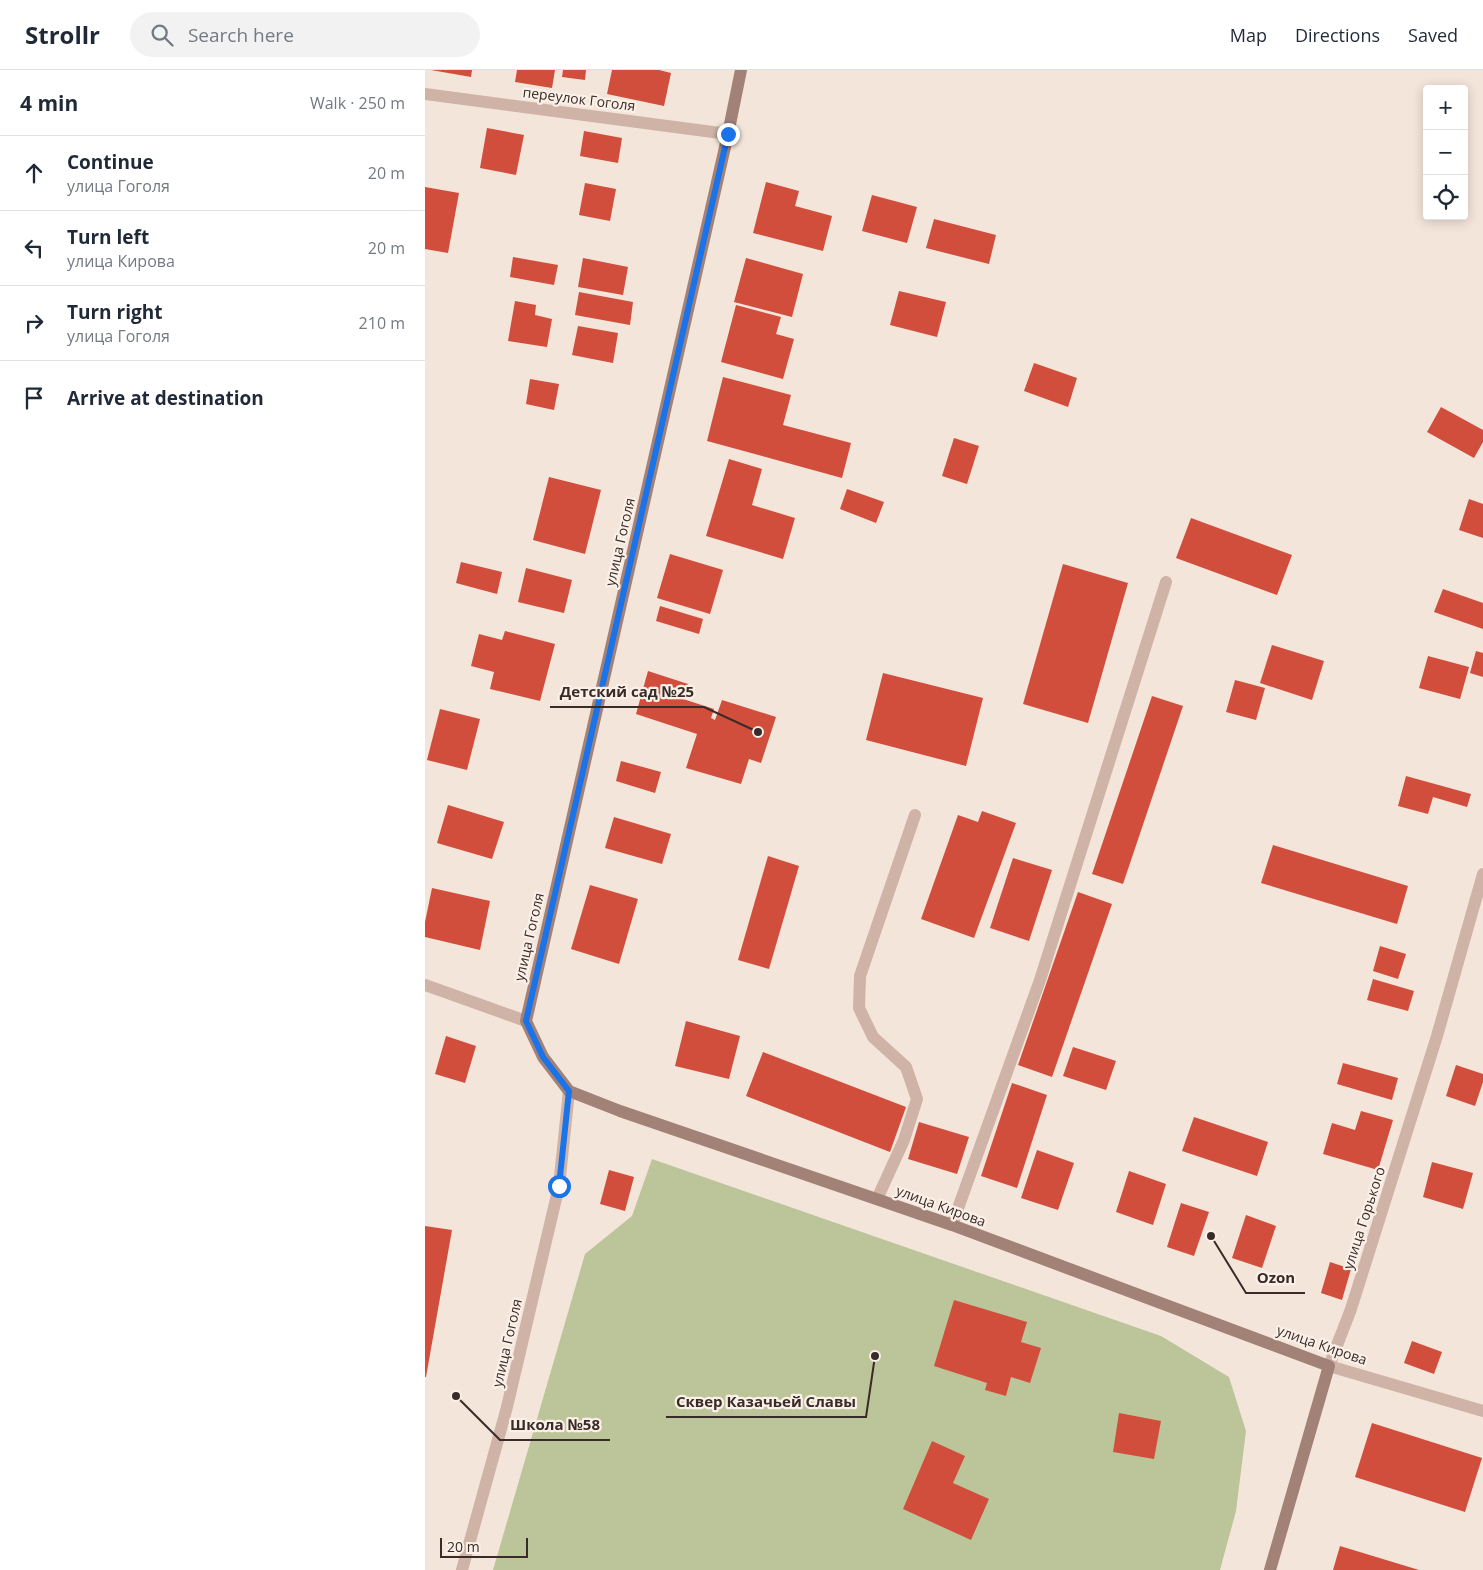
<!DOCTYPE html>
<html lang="en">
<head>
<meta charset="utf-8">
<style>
	body { margin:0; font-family:"Open Sans",sans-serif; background:#f2f2f3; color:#1f2937 }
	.controls { position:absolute; right:15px; top:15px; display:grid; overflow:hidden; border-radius:5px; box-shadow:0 2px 12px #0003 }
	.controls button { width:45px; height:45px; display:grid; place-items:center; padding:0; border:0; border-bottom:1px solid #e0e1e3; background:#fff; color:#1f2937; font:25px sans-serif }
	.scale { position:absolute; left:15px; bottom:12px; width:88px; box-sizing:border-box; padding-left:5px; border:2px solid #392b27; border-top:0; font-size:14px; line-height:18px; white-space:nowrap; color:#392b27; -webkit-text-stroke:4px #fbf0e8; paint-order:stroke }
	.stop { position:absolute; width:15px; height:15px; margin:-11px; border:4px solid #1a73e8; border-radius:50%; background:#fff }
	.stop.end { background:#1a73e8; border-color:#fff; box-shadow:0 1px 5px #0008 }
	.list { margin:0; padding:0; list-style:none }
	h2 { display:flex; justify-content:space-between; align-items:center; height:65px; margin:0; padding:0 20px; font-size:21px }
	h2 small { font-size:16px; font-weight:400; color:#747a83 }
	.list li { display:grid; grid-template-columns:32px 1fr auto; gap:15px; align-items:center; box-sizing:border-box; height:75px; padding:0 20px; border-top:1px solid #e0e1e3 }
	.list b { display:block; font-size:19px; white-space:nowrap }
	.list p { margin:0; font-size:16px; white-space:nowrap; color:#747a83 }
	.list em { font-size:16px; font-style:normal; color:#747a83 }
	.icon { flex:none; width:28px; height:28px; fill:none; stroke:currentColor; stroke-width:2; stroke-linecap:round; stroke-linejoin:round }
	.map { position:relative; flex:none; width:1058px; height:1500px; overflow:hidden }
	header { display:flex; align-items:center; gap:30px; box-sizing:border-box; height:70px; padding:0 25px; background:#fff; border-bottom:1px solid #e0e1e3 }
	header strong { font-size:24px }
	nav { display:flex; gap:28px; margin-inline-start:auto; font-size:18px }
	.search { width:350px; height:45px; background:#f2f2f3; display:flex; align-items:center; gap:12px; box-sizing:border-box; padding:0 18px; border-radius:28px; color:#747a83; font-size:19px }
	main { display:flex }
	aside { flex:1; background:#fff }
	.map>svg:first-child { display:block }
	.green { fill:#bcc599 }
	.building { fill:#d14d3c }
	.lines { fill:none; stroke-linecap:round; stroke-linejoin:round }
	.lane { stroke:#ceb3a6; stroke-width:12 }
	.street { stroke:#ceb3a6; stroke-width:12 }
	.secondary { stroke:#a28177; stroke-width:12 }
	.route { stroke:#1a73e8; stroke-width:6 }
	.labels { text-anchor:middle; stroke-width:4.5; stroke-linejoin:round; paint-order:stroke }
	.street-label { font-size:14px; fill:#392b27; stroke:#fbf0e8 }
	.leader { fill:none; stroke:#392b27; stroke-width:2 }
	.callout-dot { fill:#392b27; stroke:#fbf0e8; stroke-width:2 }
	.callout-label { font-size:15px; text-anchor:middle; font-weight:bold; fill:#392b27; stroke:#fbf0e8; stroke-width:4.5; stroke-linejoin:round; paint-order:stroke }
</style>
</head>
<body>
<header>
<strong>Strollr</strong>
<div class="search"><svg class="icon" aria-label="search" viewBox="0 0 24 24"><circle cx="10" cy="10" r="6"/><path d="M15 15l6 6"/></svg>Search here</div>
<nav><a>Map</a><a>Directions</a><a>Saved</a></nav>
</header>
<main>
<aside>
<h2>4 min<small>Walk · 250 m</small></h2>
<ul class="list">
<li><svg class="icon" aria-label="ahead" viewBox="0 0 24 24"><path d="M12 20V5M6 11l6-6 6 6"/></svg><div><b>Continue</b><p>улица Гоголя</p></div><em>20 m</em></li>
<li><svg class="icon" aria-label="left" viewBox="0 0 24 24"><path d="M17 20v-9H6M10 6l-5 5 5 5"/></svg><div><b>Turn left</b><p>улица Кирова</p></div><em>20 m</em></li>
<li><svg class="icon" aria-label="right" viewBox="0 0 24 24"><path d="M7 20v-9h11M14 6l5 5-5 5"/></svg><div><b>Turn right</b><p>улица Гоголя</p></div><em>210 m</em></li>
<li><svg class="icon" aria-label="arrive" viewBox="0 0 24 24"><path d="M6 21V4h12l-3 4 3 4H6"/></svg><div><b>Arrive at destination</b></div></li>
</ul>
</aside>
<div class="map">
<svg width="1058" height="1500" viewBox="0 0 1058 1500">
	<rect width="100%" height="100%" fill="#f4e5db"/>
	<!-- green -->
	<polygon class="green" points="227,1089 736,1266 804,1307 821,1361 811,1441 795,1500 68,1500 160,1184 207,1146"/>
	<!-- building -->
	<g class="building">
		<polygon points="6,0 47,0 46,7"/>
		<polygon points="92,0 130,0 127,18 90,12"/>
		<polygon points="138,0 161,0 160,10 137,7"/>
		<polygon points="187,0 234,0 246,3 239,36 182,24"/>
		<polygon points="62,58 99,65 91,105 55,98"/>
		<polygon points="159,61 197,68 193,93 155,86"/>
		<polygon points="341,112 374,121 370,136 407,146 398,181 328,163"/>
		<polygon points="160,113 191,119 185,151 154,145"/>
		<polygon points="0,117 34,123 23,183 0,179"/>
		<polygon points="447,125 492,137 482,173 437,161"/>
		<polygon points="509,149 571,165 564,194 501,178"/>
		<polygon points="88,187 133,195 129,215 85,207"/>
		<polygon points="158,188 203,197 198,225 153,217"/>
		<polygon points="321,188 378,204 367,247 309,232"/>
		<polygon points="474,221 521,232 512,267 465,255"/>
		<polygon points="154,222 208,232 205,255 150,245"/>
		<polygon points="90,231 111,235 110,245 127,249 122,277 83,271"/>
		<polygon points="311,235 356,247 351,264 369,269 358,309 296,292"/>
		<polygon points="153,256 193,263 188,293 147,285"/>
		<polygon points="609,293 652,308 643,337 599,321"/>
		<polygon points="298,307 366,325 358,355 426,373 417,408 282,371"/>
		<polygon points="105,309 134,314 129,340 101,334"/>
		<polygon points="1016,337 1058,360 1058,372 1049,388 1002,362"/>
		<polygon points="529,368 554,376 542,414 517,406"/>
		<polygon points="304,389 337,399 327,435 370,448 358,489 281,466"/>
		<polygon points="124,407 176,420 160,484 108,470"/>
		<polygon points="422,419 459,432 451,453 415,439"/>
		<polygon points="1044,429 1058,434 1058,468 1034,460"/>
		<polygon points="766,448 867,485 852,525 751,488"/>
		<polygon points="245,484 298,500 285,544 232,528"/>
		<polygon points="36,492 77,502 72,524 31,513"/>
		<polygon points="638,494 703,513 663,653 598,634"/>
		<polygon points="101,498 147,510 139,543 93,532"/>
		<polygon points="1018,519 1058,533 1058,559 1009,542"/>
		<polygon points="235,536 278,549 274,564 231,551"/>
		<polygon points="80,561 130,574 115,631 65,619 69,602 46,596 54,564 77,570"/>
		<polygon points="847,575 899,591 887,630 835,613"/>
		<polygon points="1051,581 1058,583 1058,607 1045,603"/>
		<polygon points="1003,586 1044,597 1035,629 994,618"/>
		<polygon points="223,601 263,614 258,629 289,639 286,648 290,650 297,630 351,647 336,693 324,689 316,714 261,698 272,664 211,644"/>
		<polygon points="458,603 558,628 541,696 441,670"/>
		<polygon points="810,610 840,618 831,650 801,642"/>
		<polygon points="727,626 758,636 698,814 667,804"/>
		<polygon points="15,639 55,649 42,700 2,690"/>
		<polygon points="196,691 236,702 230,723 191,711"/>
		<polygon points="981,706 1046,724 1042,737 1008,727 1003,744 973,736"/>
		<polygon points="23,735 79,752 67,789 12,773"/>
		<polygon points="557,741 591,753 549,868 496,849 533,745 553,752"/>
		<polygon points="189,747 246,764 237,794 180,778"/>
		<polygon points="848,775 983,816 972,854 836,813"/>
		<polygon points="343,786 374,796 344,899 313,890"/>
		<polygon points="588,788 627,800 604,871 565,858"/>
		<polygon points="165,815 213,829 194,894 146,879"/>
		<polygon points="7,818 65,831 55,880 0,867 0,852"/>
		<polygon points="653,822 687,834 627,1007 593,995"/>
		<polygon points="955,876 981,884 973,909 948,901"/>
		<polygon points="948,909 989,921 983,941 942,930"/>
		<polygon points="261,951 315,966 304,1009 250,996"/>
		<polygon points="21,966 51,976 40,1013 10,1004"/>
		<polygon points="648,977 691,991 681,1020 638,1006"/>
		<polygon points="338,982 481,1037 465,1082 321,1026"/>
		<polygon points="918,993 973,1008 967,1030 912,1014"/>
		<polygon points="1031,995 1058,1004 1058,1012 1050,1036 1021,1026"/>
		<polygon points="587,1013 622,1025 592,1118 556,1106"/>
		<polygon points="936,1041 968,1050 953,1100 898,1084 907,1053 930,1060"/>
		<polygon points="769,1047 843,1072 832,1106 757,1081"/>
		<polygon points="494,1052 544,1067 532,1104 483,1089"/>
		<polygon points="612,1080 649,1093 633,1140 596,1128"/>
		<polygon points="1007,1092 1048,1103 1038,1139 998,1127"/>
		<polygon points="184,1100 209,1107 200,1141 175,1134"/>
		<polygon points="704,1101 741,1114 728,1155 691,1142"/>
		<polygon points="756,1133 784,1142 769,1186 742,1177"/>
		<polygon points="821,1145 851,1156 837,1198 807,1188"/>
		<polygon points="0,1156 27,1160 1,1307 0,1307"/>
		<polygon points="905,1192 926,1199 917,1230 896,1223"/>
		<polygon points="529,1230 602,1252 596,1272 616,1278 605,1313 586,1307 581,1326 560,1320 562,1313 509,1296"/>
		<polygon points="987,1271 1017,1282 1009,1304 979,1293"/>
		<polygon points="694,1343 736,1351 729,1389 688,1382"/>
		<polygon points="947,1353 1057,1388 1040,1442 930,1407"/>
		<polygon points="507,1371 540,1386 528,1413 564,1429 546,1470 478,1439"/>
		<polygon points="915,1476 994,1500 908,1500"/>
	</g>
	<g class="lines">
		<!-- lane -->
		<g class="lane">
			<polyline points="452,1129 479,1070 492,1029 481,997 448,967 434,938 435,906 490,745"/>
			<polyline points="527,1155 615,910 741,512"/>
		</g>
		<!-- street -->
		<g class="street">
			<polyline points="0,24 303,64"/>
			<polyline points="1058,804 1012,966 926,1239 904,1296 1058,1341"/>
			<polyline points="0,915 101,951"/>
			<polyline points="37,1500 82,1337 134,1116 144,1021"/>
		</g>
		<!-- secondary -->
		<polyline class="secondary" points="316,0 303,64 101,951 118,987 144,1021 195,1041 527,1155 904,1296 845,1500"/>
	</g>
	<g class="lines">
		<!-- route -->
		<polyline class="route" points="134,1116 144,1021 118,987 101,951 303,64"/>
	</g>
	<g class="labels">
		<!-- street labels -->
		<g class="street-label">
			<text transform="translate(154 29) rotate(7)" y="5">переулок Гоголя</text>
			<text transform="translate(195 472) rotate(-77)" y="5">улица Гоголя</text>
			<text transform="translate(104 867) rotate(-77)" y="5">улица Гоголя</text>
			<text transform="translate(516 1136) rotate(20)" y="5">улица Кирова</text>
			<text transform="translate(939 1148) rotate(-72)" y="5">улица Горького</text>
			<text transform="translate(82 1273) rotate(-77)" y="5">улица Гоголя</text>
			<text transform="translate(897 1275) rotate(19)" y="5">улица Кирова</text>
		</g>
	</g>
	<!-- callouts -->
	<path class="leader" d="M333 662L279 637H125M786 1166L821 1223H880M450 1286L441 1347H241M31 1326L75 1370H185"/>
	<g class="callout-dot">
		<circle cx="333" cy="662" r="5"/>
		<circle cx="786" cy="1166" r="5"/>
		<circle cx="450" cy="1286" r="5"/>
		<circle cx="31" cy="1326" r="5"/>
	</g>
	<g class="callout-label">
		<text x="202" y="627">Детский сад №25</text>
		<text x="851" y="1213">Ozon</text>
		<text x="341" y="1337">Сквер Казачьей Славы</text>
		<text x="130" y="1360">Школа №58</text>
	</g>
</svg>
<div class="controls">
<button>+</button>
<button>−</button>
<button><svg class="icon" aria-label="locate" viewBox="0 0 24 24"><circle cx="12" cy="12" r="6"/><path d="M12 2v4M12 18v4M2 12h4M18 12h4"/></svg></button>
</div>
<div class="scale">20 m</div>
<div class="stop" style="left:134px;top:1116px"></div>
<div class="stop end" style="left:303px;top:64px"></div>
</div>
</main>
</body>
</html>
